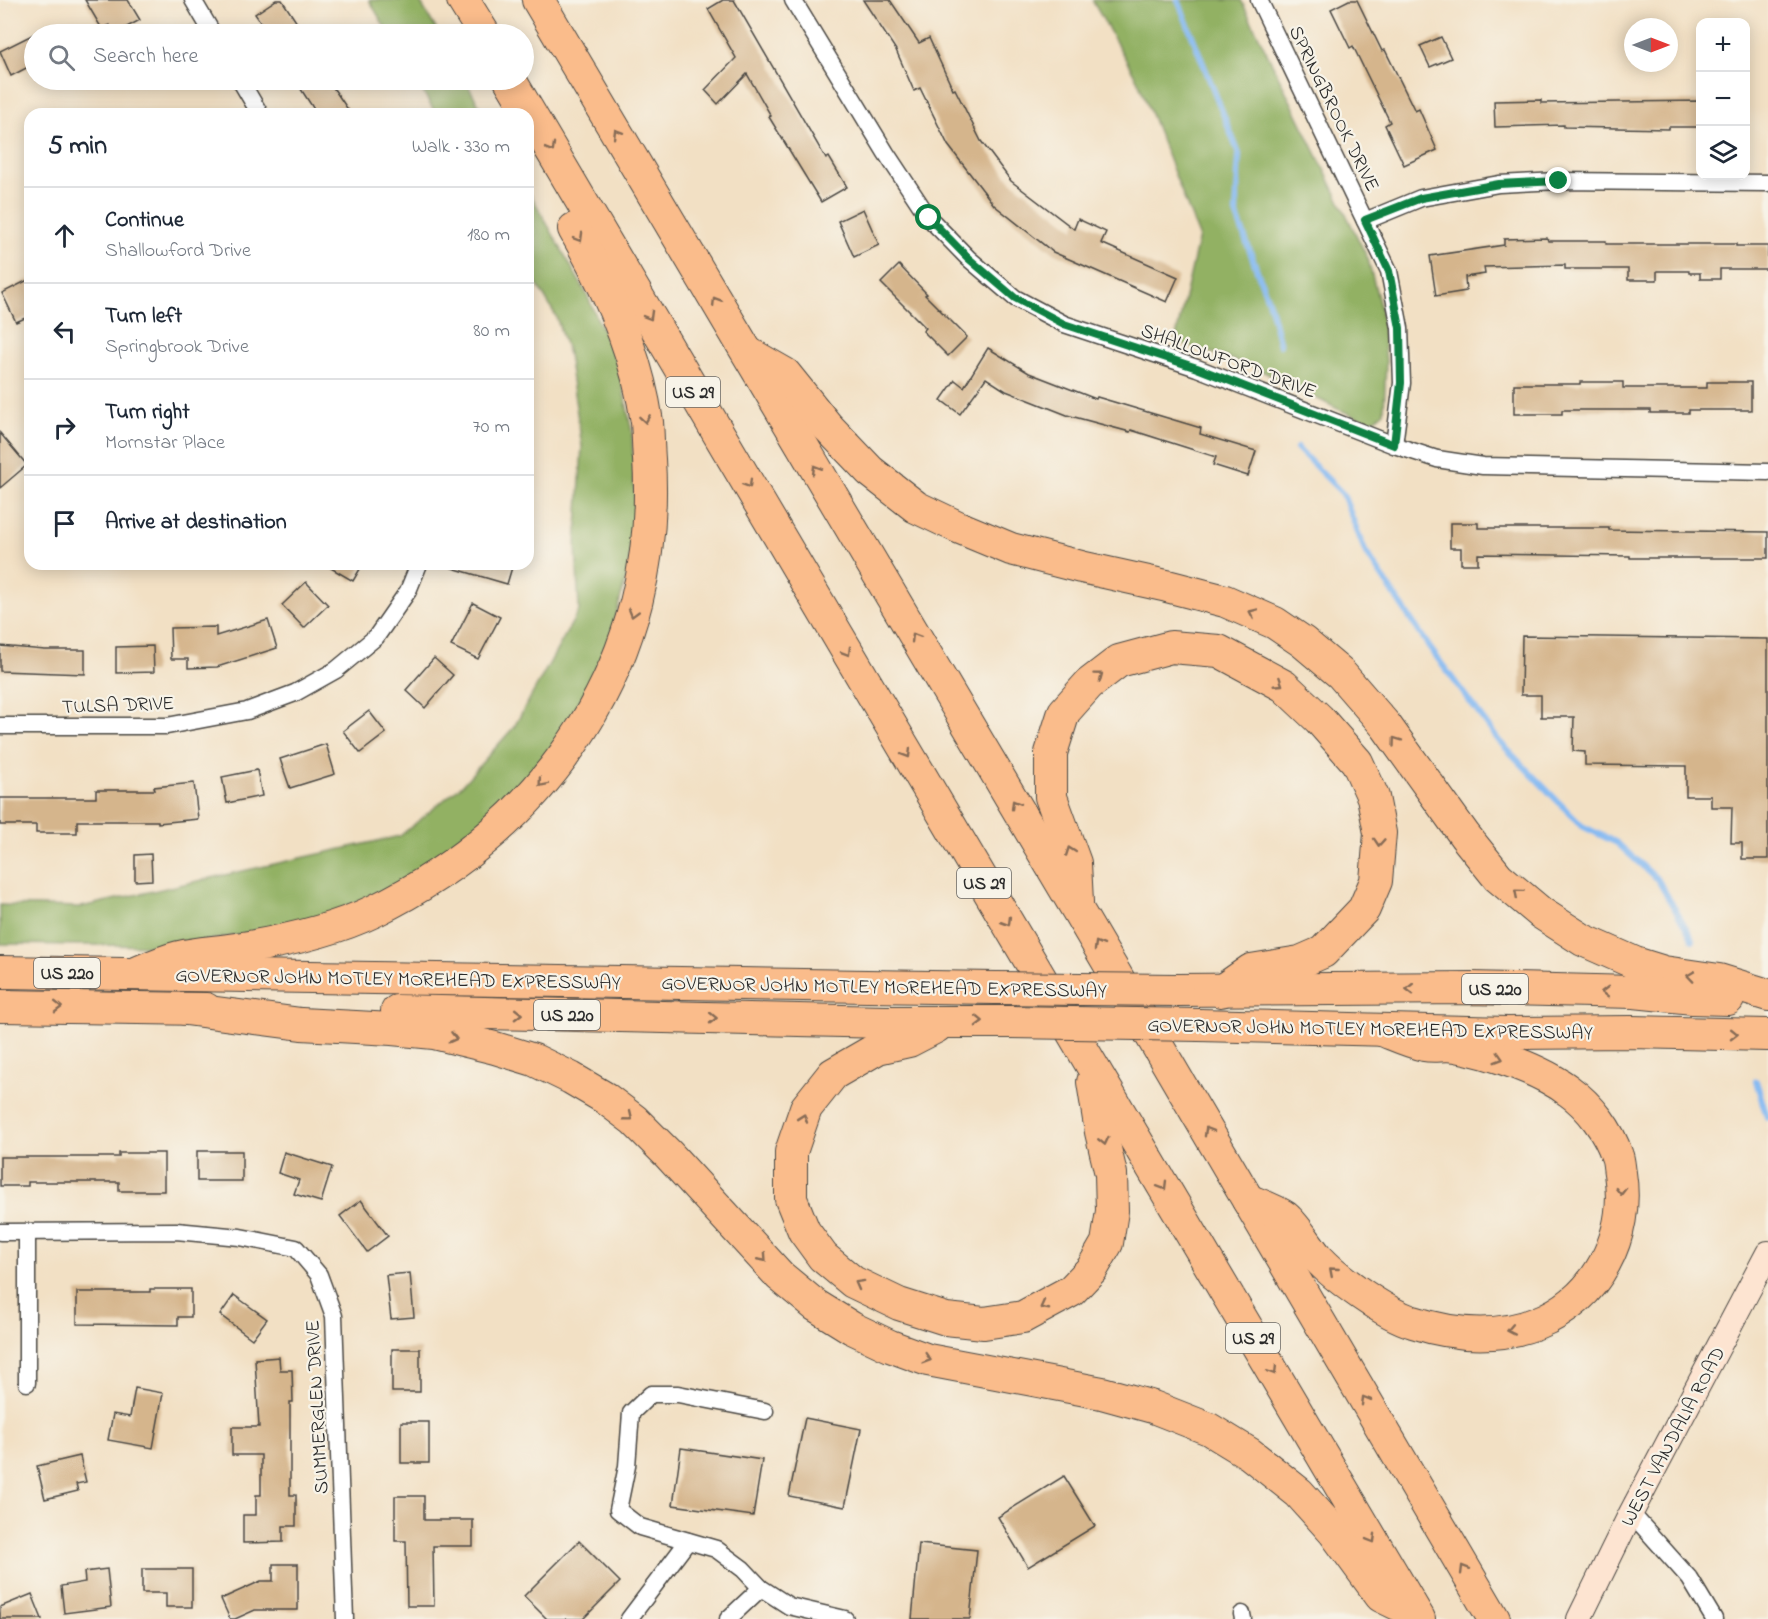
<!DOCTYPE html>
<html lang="en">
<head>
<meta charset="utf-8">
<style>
	body { margin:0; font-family:"Indie Flower",sans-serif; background:#f6f6f7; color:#1f2937 }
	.controls { position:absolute; right:18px; top:18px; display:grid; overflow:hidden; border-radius:12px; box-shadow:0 3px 15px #0003 }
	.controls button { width:54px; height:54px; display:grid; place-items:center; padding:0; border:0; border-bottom:2px solid #e0e1e3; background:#fff; color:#1f2937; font:30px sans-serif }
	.compass { position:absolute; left:1624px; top:18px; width:54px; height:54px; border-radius:50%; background:#fff; box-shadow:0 3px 15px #0003; rotate:90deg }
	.stop { position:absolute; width:18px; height:18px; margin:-14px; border:4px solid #0b8043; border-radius:50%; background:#fff }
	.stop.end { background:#0b8043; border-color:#fff; box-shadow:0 2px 6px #0008 }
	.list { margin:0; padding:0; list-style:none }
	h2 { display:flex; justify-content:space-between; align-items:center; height:78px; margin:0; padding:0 24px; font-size:26px }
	h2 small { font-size:20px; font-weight:400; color:#747a83 }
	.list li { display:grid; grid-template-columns:39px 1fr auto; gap:18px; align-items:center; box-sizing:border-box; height:96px; padding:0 24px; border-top:2px solid #e0e1e3 }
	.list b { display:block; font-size:22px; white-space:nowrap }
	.list p { margin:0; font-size:20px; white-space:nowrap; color:#747a83 }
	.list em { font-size:20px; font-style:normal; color:#747a83 }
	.icon { flex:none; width:33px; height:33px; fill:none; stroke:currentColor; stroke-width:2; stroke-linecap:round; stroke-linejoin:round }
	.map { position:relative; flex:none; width:1768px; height:1619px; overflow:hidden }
	.search { position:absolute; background:#fff; box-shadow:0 3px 15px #0003; left:24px; top:24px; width:510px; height:66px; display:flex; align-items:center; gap:15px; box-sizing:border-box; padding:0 21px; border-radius:33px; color:#747a83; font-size:22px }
	.panel { position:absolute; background:#fff; box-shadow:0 3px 15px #0003; left:24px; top:108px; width:510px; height:462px; border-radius:18px }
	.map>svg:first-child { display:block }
	.forest { fill:#92b164; stroke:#5e6e48; stroke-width:1.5 }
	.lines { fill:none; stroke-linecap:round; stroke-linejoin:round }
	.stream { stroke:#84b9f2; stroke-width:6 }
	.building { fill:#d5b58c }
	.street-casing { stroke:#494642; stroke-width:19 }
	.secondary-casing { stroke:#494642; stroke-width:26 }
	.highway-casing { stroke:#494642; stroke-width:34 }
	.street { stroke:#fff; stroke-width:16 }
	.secondary { stroke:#fde4d1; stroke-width:24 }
	.highway { stroke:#fabc8b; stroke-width:32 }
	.highway-bridge-casing { stroke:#494642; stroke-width:34; stroke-linecap:butt }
	.highway-bridge { stroke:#fabc8b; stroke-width:32 }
	.oneway { stroke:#886c56 }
	.route { stroke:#0b8043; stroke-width:8 }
	.labels { text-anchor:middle; stroke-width:4.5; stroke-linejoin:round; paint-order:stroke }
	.shield { fill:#f7f3e8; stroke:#686764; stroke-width:1.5 }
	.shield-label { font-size:18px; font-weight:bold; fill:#2b2b2b }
	.street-label { font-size:20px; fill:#2b2b2b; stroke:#f7f3e8 }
</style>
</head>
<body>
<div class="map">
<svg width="1768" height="1619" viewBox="0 0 1768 1619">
	<rect width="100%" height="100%" fill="#f7f3e8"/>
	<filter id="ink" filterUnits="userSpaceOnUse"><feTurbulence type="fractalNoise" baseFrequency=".0167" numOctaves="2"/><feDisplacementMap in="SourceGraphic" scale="12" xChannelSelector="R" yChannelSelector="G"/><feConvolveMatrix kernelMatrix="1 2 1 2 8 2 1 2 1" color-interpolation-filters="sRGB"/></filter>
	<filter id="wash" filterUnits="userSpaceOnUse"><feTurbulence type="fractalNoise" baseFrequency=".008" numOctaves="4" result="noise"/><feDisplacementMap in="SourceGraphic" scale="24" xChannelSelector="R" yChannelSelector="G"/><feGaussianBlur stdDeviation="1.35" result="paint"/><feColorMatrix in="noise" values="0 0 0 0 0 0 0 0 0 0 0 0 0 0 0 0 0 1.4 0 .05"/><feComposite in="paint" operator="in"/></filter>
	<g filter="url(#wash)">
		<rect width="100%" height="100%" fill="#f2e0c4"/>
		<!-- forest -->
		<g class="forest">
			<polygon points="369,0 419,0 439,34 389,34"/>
			<polygon points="1092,0 1241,0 1368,259 1381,310 1386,361 1384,412 1371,423 1338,409 1252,366 1175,341 1199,236 1138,81"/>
			<polygon points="416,80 465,80 484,114 436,114"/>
			<polygon points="528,190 586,293 619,368 632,432 635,510 628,570 611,634 587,688 552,749 499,808 438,861 387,890 306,923 176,946 0,944 0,905 81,907 400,836 462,785 514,727 579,610 576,545 582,446 568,354 556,316 528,269"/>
		</g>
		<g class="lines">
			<!-- stream -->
			<g class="stream">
				<polyline points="1178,0 1239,154 1236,213 1270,306 1280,345"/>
				<polyline points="1297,448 1343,494 1365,551 1430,648 1499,741 1582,826 1617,843 1658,880 1693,940"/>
				<polyline points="1756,1081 1767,1117"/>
			</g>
		</g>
		<g id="blocks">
			<!-- building -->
			<g class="building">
				<polygon points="85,0 128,0 140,20 114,34 109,25 102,29"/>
				<polygon points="276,0 282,0 299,26 286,34 269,34 255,14"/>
				<polygon points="723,0 734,0 826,159 829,157 847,187 821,202 769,117 771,116 747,74 718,104 705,90 736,58 708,9"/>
				<polygon points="863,0 890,0 919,43 929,38 953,90 955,89 981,141 1011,181 1074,229 1078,219 1106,232 1101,243 1178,277 1167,302 1053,252 994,205 948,145 920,88 914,91 896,50"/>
				<polygon points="1349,0 1357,0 1382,51 1385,50 1415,111 1419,109 1437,150 1404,165 1385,125 1390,122 1353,46 1350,48 1331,9"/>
				<polygon points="34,34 34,64 11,76 0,51"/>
				<polygon points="1441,37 1451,58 1430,67 1420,46"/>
				<polygon points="295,80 328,80 351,114 317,114"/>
				<polygon points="1541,100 1541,103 1701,101 1701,127 1669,127 1669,129 1564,127 1564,125 1495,127 1494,101"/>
				<polygon points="863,209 879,245 854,257 838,221"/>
				<polygon points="1547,238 1548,241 1606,241 1606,244 1736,244 1736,246 1768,246 1768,269 1720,269 1720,279 1700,279 1700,273 1689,273 1689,271 1657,271 1657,280 1628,280 1628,269 1565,269 1565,265 1484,267 1485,274 1465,277 1466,291 1436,296 1430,256 1504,245 1504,239"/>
				<polygon points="899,265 927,294 925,295 967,337 948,356 923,331 926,328 881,283"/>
				<polygon points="30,279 30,316 16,322 2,293"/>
				<polygon points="988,348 1029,373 1096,399 1097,397 1201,428 1200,434 1256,451 1248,476 1213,465 1216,457 1131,430 1130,432 1067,415 1006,391 986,378 960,414 941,400 955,380 964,387"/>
				<polygon points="1580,382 1623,382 1623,388 1707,388 1707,382 1751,382 1751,410 1689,410 1689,413 1650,413 1650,410 1562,410 1562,414 1514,414 1514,384 1580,384"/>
				<polygon points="0,433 27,465 0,488"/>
				<polygon points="1450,523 1478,523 1478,528 1609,528 1609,530 1768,532 1768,558 1630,558 1630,556 1478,554 1478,564 1461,564 1461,548 1450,548"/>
				<polygon points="324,564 363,564 353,581"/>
				<polygon points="452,564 513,564 507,584 452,568"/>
				<polygon points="306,582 328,605 304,628 282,605"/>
				<polygon points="473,603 500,617 478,659 451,646"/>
				<polygon points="268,620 277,648 217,667 188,668 188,659 171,659 170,628 216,627 216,636"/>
				<polygon points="1522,636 1768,639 1768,859 1742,859 1742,843 1731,843 1732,807 1711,807 1711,796 1686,796 1686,766 1585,765 1585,752 1573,751 1574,717 1541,717 1541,695 1521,695"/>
				<polygon points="0,646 45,650 85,650 85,674 0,671"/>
				<polygon points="153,646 154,672 116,673 116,647"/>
				<polygon points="434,658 453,675 425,708 406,690"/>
				<polygon points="369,711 386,733 360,753 343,731"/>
				<polygon points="326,744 335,774 290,788 280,759"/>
				<polygon points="257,770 262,796 227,803 222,777"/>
				<polygon points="194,783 198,819 158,823 158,821 77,821 77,833 36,833 36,825 0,825 0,798 96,798 96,790 155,790 154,787"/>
				<polygon points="151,854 152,880 135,881 135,855"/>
				<rect x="197" y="1151" width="45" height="30"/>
				<polygon points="284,1152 332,1167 321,1202 294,1194 299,1180 278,1173"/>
				<polygon points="119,1153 164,1153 164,1191 119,1191 119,1182 28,1182 28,1186 0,1186 0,1157 119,1157"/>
				<polygon points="361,1200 388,1236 367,1252 340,1216"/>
				<polygon points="410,1273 414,1317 391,1319 386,1275"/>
				<polygon points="150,1289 191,1289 191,1317 178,1317 178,1325 77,1324 77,1292 150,1292"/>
				<polygon points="234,1295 267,1319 252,1339 220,1315"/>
				<rect x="392" y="1349" width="28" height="43"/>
				<polygon points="279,1357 280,1370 292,1370 293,1402 290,1402 290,1495 296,1495 296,1526 283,1526 283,1542 243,1543 243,1515 256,1515 256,1495 261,1495 261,1455 232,1455 232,1427 259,1427 255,1359"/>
				<polygon points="135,1388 163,1393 153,1448 108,1440 113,1414 130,1417"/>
				<polygon points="805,1418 861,1429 845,1507 789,1496"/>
				<rect x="401" y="1422" width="28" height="41"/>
				<polygon points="681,1448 762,1460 753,1516 673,1505"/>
				<polygon points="80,1456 86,1482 76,1484 78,1491 45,1499 37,1466"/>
				<polygon points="1064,1476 1095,1526 1028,1567 998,1517"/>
				<polygon points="395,1496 424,1496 424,1520 473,1520 473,1546 433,1546 434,1606 407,1606 406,1541 395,1541"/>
				<polygon points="579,1541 620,1582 583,1619 547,1619 524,1596"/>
				<polygon points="919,1544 977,1550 970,1619 912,1619"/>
				<polygon points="273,1564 298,1564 298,1610 255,1610 235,1619 230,1619 221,1599 261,1581 273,1581"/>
				<polygon points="107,1569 111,1607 64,1613 61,1586 85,1582 84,1572"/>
				<polygon points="142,1569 192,1569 192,1607 166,1607 166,1593 142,1593"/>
				<polygon points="32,1594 42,1619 0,1619 0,1607"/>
			</g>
		</g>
	</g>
	<g filter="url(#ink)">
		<use href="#blocks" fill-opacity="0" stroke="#494642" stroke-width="1.5"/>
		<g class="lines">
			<defs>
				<g id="street">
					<polyline points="193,0 213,34"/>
					<polyline points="793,0 886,153 929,218 968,258 1015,298 1064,324 1197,368 1394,445 1437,459 1483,466 1768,472"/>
					<polyline points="1259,0 1389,271 1400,328 1402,383 1394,445"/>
					<polyline points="240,80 260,114"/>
					<polyline points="1365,221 1421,198 1499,184 1559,181 1768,183"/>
					<polyline points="0,726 167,726 247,711 295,693 336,670 376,637 408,591 419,564"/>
					<polyline points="0,1232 176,1231 240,1237 296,1248 319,1275 334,1316 345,1619"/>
					<polyline points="27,1383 27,1233"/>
					<polyline points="765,1411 678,1394 651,1394 631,1413 627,1466 618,1510 640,1527 716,1549 743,1569 761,1588 789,1606 845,1619"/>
					<polyline points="1631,1513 1690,1579 1714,1619"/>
					<polyline points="1242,1614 1243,1619"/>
					<polyline points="629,1619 688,1541"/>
					<polyline points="728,1619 761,1588"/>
				</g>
				<polyline id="secondary" points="1579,1619 1631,1513 1768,1253"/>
				<g id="highway">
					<polyline points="463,0 484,34"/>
					<polyline points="538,0 1077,909 1494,1619"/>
					<polyline points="510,80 730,453 1419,1619"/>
					<polyline points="750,354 785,374 827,426 870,471 916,507 958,527 1011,549 1081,567 1167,586 1225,601 1275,623 1303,642 1341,674 1386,726 1465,836 1498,877 1541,913 1583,940 1635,963 1664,972 1719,980 1768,995"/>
					<polyline points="1077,902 1075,863 1051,797 1051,753 1064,712 1089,684 1119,661 1171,647 1219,651 1284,686 1319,719 1357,762 1373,797 1380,833 1376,881 1364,909 1323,952 1300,962 1251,970 1221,991"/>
					<polyline points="0,972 996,988"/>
					<path d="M134,974C148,968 163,961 179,957C197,953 217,952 236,949C282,942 333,931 374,911C551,825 662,658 649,459C648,447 648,434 647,422C637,353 608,288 574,229"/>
					<polyline points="1177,990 1471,988 1634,992 1693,998 1728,999"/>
					<polyline points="0,1006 206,1009"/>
					<polyline points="186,1009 301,1024 392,1029 434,1033 495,1048 534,1060 571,1078 605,1098 634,1120 669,1155 780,1276 815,1305 852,1328 890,1346 928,1360 1102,1393 1153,1407 1209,1429 1250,1454 1299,1493 1334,1532 1381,1596 1414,1612"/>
					<polyline points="397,1011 886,1022 1010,1022"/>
					<polyline points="1199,1025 1508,1033 1631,1032 1768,1035"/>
					<polyline points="936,1027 909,1041 878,1048 833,1074 806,1108 791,1152 791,1199 804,1231 823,1257 853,1282 899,1304 946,1319 984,1323 1023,1317 1071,1291 1092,1269 1107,1243 1112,1211 1111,1174 1101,1132 1093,1082"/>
					<path d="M1248,1200C1260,1205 1275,1210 1285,1217C1295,1225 1308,1246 1316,1256C1335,1278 1386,1314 1413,1322C1453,1335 1496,1339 1537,1323C1597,1300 1630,1236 1620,1173C1619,1168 1619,1161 1617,1156C1609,1131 1590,1106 1569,1091C1542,1070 1490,1052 1456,1046C1446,1044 1435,1047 1424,1045C1410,1042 1395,1035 1382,1030"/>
				</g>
			</defs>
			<!-- street casing -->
			<use href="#street" class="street-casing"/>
			<!-- secondary casing -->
			<use href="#secondary" class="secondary-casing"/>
			<!-- highway casing -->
			<use href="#highway" class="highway-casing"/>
			<!-- street -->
			<use href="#street" class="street"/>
			<!-- secondary -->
			<use href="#secondary" class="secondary"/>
			<!-- highway -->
			<use href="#highway" class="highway"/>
			<defs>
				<g id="highway-bridge">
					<polyline points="996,988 1177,990"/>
					<polyline points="1010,1022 1199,1025"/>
				</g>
			</defs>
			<!-- highway-bridge casing -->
			<use href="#highway-bridge" class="highway-bridge-casing"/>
			<!-- highway-bridge -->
			<use href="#highway-bridge" class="highway-bridge"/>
		</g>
		<!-- one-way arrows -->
		<defs><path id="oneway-chevron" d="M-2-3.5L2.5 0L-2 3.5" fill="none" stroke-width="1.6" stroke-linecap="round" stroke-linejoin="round" transform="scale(1.5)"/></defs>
		<g class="oneway">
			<use href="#oneway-chevron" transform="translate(617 133) rotate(-121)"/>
			<use href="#oneway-chevron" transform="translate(551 148) rotate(60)"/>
			<use href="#oneway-chevron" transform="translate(579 238) rotate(60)"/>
			<use href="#oneway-chevron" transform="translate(716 301) rotate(-121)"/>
			<use href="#oneway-chevron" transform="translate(649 316) rotate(60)"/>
			<use href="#oneway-chevron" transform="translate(645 419) rotate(81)"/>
			<use href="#oneway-chevron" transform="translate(816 469) rotate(-121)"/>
			<use href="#oneway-chevron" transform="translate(748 484) rotate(59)"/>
			<use href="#oneway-chevron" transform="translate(633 613) rotate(106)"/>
			<use href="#oneway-chevron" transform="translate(1253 613) rotate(-156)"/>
			<use href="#oneway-chevron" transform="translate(915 637) rotate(-121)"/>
			<use href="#oneway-chevron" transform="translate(847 652) rotate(59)"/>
			<use href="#oneway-chevron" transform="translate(1099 676) rotate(-37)"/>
			<use href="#oneway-chevron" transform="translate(1279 683) rotate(33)"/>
			<use href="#oneway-chevron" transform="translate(1396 741) rotate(-126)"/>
			<use href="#oneway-chevron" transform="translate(907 754) rotate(59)"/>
			<use href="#oneway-chevron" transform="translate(542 783) rotate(130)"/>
			<use href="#oneway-chevron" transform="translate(1015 804) rotate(-121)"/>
			<use href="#oneway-chevron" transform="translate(1379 842) rotate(94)"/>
			<use href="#oneway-chevron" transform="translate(1070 851) rotate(-110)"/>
			<use href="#oneway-chevron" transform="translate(1518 893) rotate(-140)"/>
			<use href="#oneway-chevron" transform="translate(1007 922) rotate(59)"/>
			<use href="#oneway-chevron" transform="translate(1098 945) rotate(-120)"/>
			<use href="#oneway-chevron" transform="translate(1691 976) rotate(-172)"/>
			<use href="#oneway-chevron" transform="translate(1410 989) rotate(179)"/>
			<use href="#oneway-chevron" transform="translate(1605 992) rotate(-179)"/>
			<use href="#oneway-chevron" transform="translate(58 1007) rotate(1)"/>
			<use href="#oneway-chevron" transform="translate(518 1014) rotate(1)"/>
			<use href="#oneway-chevron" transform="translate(713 1018) rotate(1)"/>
			<use href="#oneway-chevron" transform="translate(979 1021) rotate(1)"/>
			<use href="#oneway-chevron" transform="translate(1734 1034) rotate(1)"/>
			<use href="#oneway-chevron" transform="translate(453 1038) rotate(14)"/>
			<use href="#oneway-chevron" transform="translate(1499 1058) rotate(17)"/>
			<use href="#oneway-chevron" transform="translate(629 1117) rotate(39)"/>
			<use href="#oneway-chevron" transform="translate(803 1118) rotate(-71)"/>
			<use href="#oneway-chevron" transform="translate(1208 1131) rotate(-120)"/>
			<use href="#oneway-chevron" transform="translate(1104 1141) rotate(77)"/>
			<use href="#oneway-chevron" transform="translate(1163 1186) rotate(59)"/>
			<use href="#oneway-chevron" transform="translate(1621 1191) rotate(89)"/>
			<use href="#oneway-chevron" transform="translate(763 1258) rotate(48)"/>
			<use href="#oneway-chevron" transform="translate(1333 1271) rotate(-139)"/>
			<use href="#oneway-chevron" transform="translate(859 1284) rotate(-151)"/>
			<use href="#oneway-chevron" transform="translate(1044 1306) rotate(152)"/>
			<use href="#oneway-chevron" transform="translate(1511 1330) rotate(169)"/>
			<use href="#oneway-chevron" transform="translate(927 1359) rotate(17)"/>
			<use href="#oneway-chevron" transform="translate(1273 1371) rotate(59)"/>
			<use href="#oneway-chevron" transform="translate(1365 1400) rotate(-120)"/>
			<use href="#oneway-chevron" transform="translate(1372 1539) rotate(60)"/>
			<use href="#oneway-chevron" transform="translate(1464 1569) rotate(-121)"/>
		</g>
	</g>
	<g class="lines" filter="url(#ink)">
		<!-- route -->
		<polyline class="route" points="929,218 968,258 1015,298 1064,324 1197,368 1394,445 1401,383 1400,328 1389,271 1365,220 1421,198 1499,184 1559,181"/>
	</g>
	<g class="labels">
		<!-- shield labels -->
		<g class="shield">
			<rect x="666" y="377" width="54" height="30" rx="4.5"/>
			<rect x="957" y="868" width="54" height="30" rx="4.5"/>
			<rect x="34" y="958" width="66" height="30" rx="4.5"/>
			<rect x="1462" y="974" width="66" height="30" rx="4.5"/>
			<rect x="534" y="1000" width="66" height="30" rx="4.5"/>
			<rect x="1226" y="1323" width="54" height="30" rx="4.5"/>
		</g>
		<g class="shield-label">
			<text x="693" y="398">US 29</text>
			<text x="984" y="889">US 29</text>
			<text x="67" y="979">US 220</text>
			<text x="1495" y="995">US 220</text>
			<text x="567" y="1021">US 220</text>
			<text x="1253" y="1344">US 29</text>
		</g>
		<!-- street labels -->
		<g class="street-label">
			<text transform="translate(1335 108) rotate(64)" y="7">SPRINGBROOK DRIVE</text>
			<text transform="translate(1229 360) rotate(20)" y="7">SHALLOWFORD DRIVE</text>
			<text transform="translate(118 704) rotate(-2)" y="7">TULSA DRIVE</text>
			<text transform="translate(398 978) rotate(1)" y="7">GOVERNOR JOHN MOTLEY MOREHEAD EXPRESSWAY</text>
			<text transform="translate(884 986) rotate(1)" y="7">GOVERNOR JOHN MOTLEY MOREHEAD EXPRESSWAY</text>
			<text transform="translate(1370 1028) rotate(1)" y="7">GOVERNOR JOHN MOTLEY MOREHEAD EXPRESSWAY</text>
			<text transform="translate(316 1407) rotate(-93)" y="7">SUMMERGLEN DRIVE</text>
			<text transform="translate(1672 1436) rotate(-62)" y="7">WEST VANDALIA ROAD</text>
		</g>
	</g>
</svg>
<div class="controls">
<button>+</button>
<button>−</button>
<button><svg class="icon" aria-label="layers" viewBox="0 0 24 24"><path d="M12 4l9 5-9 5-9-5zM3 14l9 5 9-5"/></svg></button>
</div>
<svg class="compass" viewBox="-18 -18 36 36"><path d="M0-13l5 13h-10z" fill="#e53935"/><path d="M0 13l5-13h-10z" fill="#747a83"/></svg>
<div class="stop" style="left:929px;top:218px"></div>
<div class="stop end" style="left:1559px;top:181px"></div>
<div class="search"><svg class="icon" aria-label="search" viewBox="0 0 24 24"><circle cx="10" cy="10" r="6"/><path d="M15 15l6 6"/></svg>Search here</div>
<section class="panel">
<h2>5 min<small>Walk · 330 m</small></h2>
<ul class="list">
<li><svg class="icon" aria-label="ahead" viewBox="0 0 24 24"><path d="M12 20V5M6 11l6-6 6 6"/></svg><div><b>Continue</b><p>Shallowford Drive</p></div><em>180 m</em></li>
<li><svg class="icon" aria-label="left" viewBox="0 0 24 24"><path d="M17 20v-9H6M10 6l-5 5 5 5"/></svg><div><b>Turn left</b><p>Springbrook Drive</p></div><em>80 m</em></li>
<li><svg class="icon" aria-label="right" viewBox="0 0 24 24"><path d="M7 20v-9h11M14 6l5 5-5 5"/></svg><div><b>Turn right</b><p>Mornstar Place</p></div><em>70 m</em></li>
<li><svg class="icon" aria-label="arrive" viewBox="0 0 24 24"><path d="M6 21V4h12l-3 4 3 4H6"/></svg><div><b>Arrive at destination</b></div></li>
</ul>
</section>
</div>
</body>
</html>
